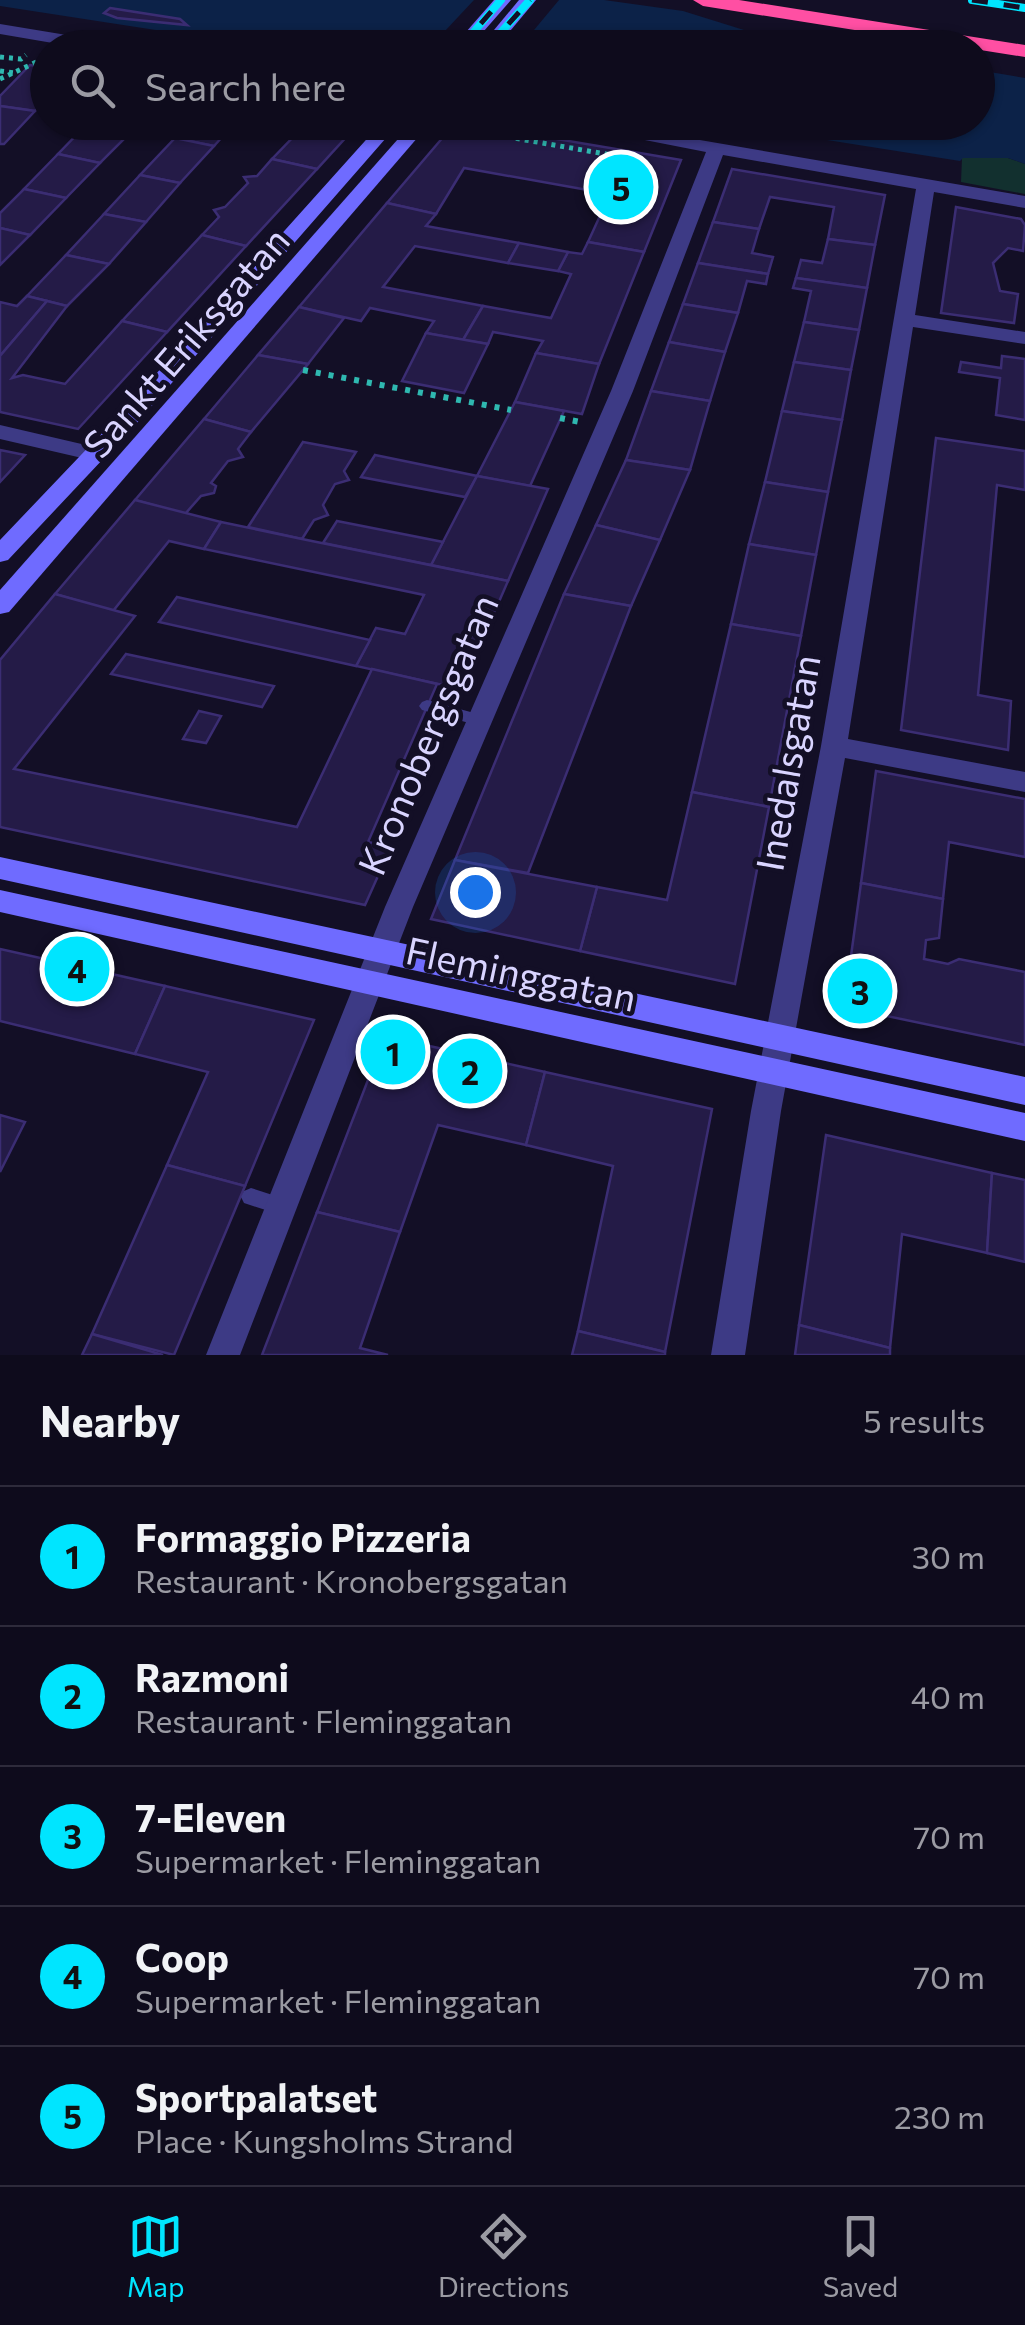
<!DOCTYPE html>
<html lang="en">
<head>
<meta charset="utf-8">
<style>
	body { margin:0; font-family:Commissioner,sans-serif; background:#1c1929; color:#f1f3f6 }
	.you { position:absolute; left:475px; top:892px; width:35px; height:35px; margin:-25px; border:8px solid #fff; border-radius:50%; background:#1a73e8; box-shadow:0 0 0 15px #1a73e833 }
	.badge { display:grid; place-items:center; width:65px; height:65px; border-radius:50%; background:#00e5ff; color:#111; font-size:32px; font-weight:700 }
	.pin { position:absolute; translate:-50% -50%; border:5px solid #fff; box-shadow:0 2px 10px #0006 }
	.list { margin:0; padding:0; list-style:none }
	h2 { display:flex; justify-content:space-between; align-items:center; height:130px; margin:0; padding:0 40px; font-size:42px }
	h2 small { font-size:32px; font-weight:400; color:#9b9ba3 }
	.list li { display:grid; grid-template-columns:65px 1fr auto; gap:30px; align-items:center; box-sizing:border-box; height:140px; padding:0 40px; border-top:2px solid #2e2b3b }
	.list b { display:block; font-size:38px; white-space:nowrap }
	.list p { margin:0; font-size:32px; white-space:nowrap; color:#9b9ba3 }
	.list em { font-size:32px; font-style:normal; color:#9b9ba3 }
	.icon { flex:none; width:55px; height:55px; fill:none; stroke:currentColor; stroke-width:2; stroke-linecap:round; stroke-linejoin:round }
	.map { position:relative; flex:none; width:1025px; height:1355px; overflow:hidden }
	.search { position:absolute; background:#0e0b1c; box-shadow:0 2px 8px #0004; left:30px; right:30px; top:30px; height:110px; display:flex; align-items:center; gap:25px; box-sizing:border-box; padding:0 35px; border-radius:55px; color:#9b9ba3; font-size:38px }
	.sheet { height:830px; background:#0e0b1c }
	nav { display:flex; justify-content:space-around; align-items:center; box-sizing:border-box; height:140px; border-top:2px solid #2e2b3b; background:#0e0b1c; font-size:28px; color:#9b9ba3 }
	nav a { display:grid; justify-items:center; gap:5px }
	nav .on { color:#00e5ff }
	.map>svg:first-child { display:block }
	.green { fill:#12302f }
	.water { fill:#0c2248 }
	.pier { fill:#130f26 }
	.building { fill:#241b47; stroke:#3b2d73; stroke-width:2.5 }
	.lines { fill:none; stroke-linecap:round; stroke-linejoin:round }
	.path-far1 { stroke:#2fb8b0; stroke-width:5; stroke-dasharray:4 5; stroke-linecap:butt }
	.path { stroke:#2fb8b0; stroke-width:6; stroke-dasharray:5 8; stroke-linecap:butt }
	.lane { fill:#3d3a85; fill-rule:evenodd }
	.street { fill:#3d3a85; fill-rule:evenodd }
	.secondary { fill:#6f6bff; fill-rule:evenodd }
	.highway { fill:#ff4fa3; fill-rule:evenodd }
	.rail-casing { stroke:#00e5ff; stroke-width:8 }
	.rail { stroke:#130f26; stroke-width:5; stroke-dasharray:16; stroke-linecap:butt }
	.labels { text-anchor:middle; stroke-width:9; stroke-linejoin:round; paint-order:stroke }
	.street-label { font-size:38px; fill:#d9d4ff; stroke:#130f26 }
</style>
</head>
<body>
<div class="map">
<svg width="1025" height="1355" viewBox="0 0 1025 1355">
	<rect width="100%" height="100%" fill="#130f26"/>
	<!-- green -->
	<polygon class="green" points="962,158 1008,158 1025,164 1025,194 961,182"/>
	<!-- water -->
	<g class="water">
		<polygon points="0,0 604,0 683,11 760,35 824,47 266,47 0,6"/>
		<polygon points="978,70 1025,78 1025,164 1008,158 963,158 960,161 719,123 978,122"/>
	</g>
	<!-- pier -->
	<polygon class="pier" points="474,0 559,0 519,48 430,47"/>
	<!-- building -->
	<g class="building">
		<polygon points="110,8 180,19 187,25 117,18 104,13"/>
		<polygon points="30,65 48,68 48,99 35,111 0,106 0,96"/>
		<polygon points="0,106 35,111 4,144 0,144"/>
		<polygon points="89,122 98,122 133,130 100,163 58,154"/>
		<polygon points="190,122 360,122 317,169 272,159 296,134 235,123 214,146 175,138"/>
		<polygon points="456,122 681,160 644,252 588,242 610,194 464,168 436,214 387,203"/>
		<polygon points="175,138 214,146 180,183 140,175"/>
		<polygon points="58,154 100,163 66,198 24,189"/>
		<polygon points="272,159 317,169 246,246 202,235 219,217 214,210 225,207 248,183 244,177 257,176"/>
		<polygon points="732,169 885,195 875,245 828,239 834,207 770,197 759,229 713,222"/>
		<polygon points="140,175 180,183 146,222 104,214"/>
		<polygon points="24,189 66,198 30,235 0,228 0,213"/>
		<polygon points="387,203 436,214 426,226 519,243 508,263 415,246 383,287 483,306 463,340 426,333 434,321 370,308 361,321 299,307"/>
		<polygon points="956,207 1021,219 1025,225 1023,251 1008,248 993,263 1000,291 1018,294 1014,323 941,313"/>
		<polygon points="104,214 146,222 109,264 66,255"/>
		<polygon points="713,222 759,229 752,253 773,257 768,274 698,263"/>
		<polygon points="0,228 30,235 0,265"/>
		<polygon points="202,235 246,246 167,332 122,321"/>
		<polygon points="828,239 875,245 867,288 796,278 801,260 822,263"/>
		<polygon points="588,242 644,252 599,364 536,353 543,341 493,332 488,344 463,340 483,306 551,318 571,274 558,271 568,252 582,254"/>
		<polygon points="519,243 568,252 558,271 508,263"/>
		<polygon points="66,255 109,264 67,306 27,296"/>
		<polygon points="698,263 768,274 766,284 747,281 738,313 683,304"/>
		<polygon points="796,278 867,288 859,330 804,322 811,291 793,288"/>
		<polygon points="27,296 47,301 0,356 0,302 17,306"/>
		<polygon points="47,301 67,306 12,378 23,375 65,384 122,321 167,332 78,429 0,412 0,356"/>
		<polygon points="683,304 738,313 725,352 669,342"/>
		<polygon points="299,307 344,318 308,364 258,355"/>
		<polygon points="804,322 859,330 851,370 794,362"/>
		<polygon points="426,333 488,344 464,393 402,381"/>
		<polygon points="669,342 725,352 710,401 651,391"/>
		<polygon points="536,353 599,364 582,414 515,402"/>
		<polygon points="258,355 308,364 251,432 204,419"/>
		<polygon points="1002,356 1025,359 1025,420 996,415 1000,378 959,372 961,362 1001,368"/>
		<polygon points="794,362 851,370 842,420 782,411"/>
		<polygon points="651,391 710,401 690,470 626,460"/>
		<polygon points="515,402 564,411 530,486 477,476"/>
		<polygon points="782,411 842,420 828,492 765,482"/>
		<polygon points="204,419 251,432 238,449 243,457 228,461 211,483 216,486 214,493 201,496 185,514 135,500"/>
		<polygon points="936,438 1025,451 1025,490 997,485 978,695 1011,701 1008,750 901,730"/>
		<polygon points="303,442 356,452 344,471 349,480 335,484 323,505 328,515 314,520 302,539 248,527"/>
		<polygon points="0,450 25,455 0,482"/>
		<polygon points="375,455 477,476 465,497 361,477"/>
		<polygon points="626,460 690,470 660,540 596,525"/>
		<polygon points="477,476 548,489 508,581 431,565"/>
		<polygon points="765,482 828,492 816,555 749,544"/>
		<polygon points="135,500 221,522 204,549 169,541 113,611 55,594"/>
		<polygon points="337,521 443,542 431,565 323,543"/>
		<polygon points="221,522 302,539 508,581 461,689 356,666 376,628 405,634 424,595 204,549"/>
		<polygon points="596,525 660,540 631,606 564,594"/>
		<polygon points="749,544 816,555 801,636 731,624"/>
		<polygon points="55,594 135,616 14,769 297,827 372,669 437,684 368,842 391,847 365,905 0,827 0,660"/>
		<polygon points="564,594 631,606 528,873 455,860"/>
		<polygon points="177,597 370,640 356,666 159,622"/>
		<polygon points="731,624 801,636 769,807 692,792"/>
		<polygon points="126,654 274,686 262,707 111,674"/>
		<polygon points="199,711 221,716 206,743 183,739"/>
		<polygon points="876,771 1025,799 1025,857 949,842 943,899 861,883"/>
		<polygon points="692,792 769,807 735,984 580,951 597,887 667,900"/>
		<polygon points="455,860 597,887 580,951 431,919"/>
		<polygon points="861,883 943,899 939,938 926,940 924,959 948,964 959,959 1025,972 1025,1045 844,1007"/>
		<polygon points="0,949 165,986 135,1054 0,1021"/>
		<polygon points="165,986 314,1020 245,1186 167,1165 208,1072 135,1054"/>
		<polygon points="385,1036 545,1072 526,1145 438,1125 400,1232 317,1212"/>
		<polygon points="545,1072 712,1109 665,1352 578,1331 613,1166 526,1145"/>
		<polygon points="0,1115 25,1122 0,1172"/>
		<polygon points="826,1135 992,1173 987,1253 902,1234 890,1348 799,1325"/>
		<polygon points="167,1165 245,1186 174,1355 92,1334"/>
		<polygon points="992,1173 1025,1180 1025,1262 987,1253"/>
		<polygon points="317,1212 400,1232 360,1348 388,1355 262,1355"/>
		<polygon points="799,1325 890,1348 890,1355 795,1355"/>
		<polygon points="578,1331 665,1352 665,1355 572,1355"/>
		<polygon points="92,1334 163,1355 82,1355"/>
	</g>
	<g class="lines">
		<!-- path-far1 -->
		<g class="path-far1">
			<polyline points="129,34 211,48"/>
			<polyline points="0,57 21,59 26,55"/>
			<polyline points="0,71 15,73"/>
			<polyline points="0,79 43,59"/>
			<polyline points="445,126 617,156"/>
		</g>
		<!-- path -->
		<g class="path">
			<polyline points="303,370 511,410"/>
			<polyline points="560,418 580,422"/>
		</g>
		<!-- lane -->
		<g class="lane">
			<polygon points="427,700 485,716 488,720 485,724 480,726 422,710 419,706 422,702"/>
			<polygon points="251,1188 288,1200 291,1206 288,1212 281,1215 244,1203 241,1197 244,1191"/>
		</g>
		<!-- street -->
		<g class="street">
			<polygon points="0,24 115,43 123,48 82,48 0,34"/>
			<polygon points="553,122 595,122 1025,196 1025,208 934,192 915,315 1025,332 1025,344 913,327 848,739 1025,772 1025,792 845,758 781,1111 745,1355 711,1355 751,1111 821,746 916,189 723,155 633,391 413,907 240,1355 206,1355 385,907 611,391 706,152"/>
			<polygon points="0,425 103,449 106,454 95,461 0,439"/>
		</g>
		<!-- secondary -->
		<g class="secondary">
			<polygon points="494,0 511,0 469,48 452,48"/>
			<polygon points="519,0 536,0 496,48 479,48"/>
			<polygon points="382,122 400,122 136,424 8,560 0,562 0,540 120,414"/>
			<polygon points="413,122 431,122 9,612 0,614 0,590"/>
			<polygon points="0,857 1025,1077 1025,1105 0,879"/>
			<polygon points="0,890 1025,1113 1025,1141 0,912"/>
		</g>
		<!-- highway -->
		<polygon class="highway" points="693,0 739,0 1025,45 1025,57 703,6"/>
		<defs>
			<g id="rail">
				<polyline points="972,0 1025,8"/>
				<polyline points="460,48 501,0"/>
				<polyline points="487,48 530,0"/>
			</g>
		</defs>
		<!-- rail casing -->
		<use href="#rail" class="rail-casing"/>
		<!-- rail -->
		<use href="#rail" class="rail"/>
	</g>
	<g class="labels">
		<!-- street labels -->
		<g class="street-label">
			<text transform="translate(187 343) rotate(-49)" y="13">Sankt Eriksgatan</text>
			<text transform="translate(429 735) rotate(-67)" y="13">Kronobergsgatan</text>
			<text transform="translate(789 763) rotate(-80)" y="13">Inedalsgatan</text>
			<text transform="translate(521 975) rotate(12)" y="13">Fleminggatan</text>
		</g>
	</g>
</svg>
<div class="you"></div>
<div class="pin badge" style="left:393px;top:1052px">1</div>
<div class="pin badge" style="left:470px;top:1071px">2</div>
<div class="pin badge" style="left:860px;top:991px">3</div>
<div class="pin badge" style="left:77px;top:969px">4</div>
<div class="pin badge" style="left:621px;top:187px">5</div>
<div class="search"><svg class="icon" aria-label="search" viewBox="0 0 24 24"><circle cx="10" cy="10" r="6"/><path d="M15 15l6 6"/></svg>Search here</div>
</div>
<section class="sheet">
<h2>Nearby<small>5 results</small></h2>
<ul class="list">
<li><span class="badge">1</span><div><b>Formaggio Pizzeria</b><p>Restaurant · Kronobergsgatan</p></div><em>30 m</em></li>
<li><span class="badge">2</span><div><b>Razmoni</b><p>Restaurant · Fleminggatan</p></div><em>40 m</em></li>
<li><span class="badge">3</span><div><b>7-Eleven</b><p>Supermarket · Fleminggatan</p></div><em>70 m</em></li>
<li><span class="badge">4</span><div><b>Coop</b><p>Supermarket · Fleminggatan</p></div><em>70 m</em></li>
<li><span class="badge">5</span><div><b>Sportpalatset</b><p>Place · Kungsholms Strand</p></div><em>230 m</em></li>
</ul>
</section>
<nav>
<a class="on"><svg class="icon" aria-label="map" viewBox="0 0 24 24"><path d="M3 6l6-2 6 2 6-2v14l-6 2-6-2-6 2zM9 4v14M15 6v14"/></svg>Map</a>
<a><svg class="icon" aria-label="directions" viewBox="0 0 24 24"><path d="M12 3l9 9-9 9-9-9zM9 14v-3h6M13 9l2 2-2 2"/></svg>Directions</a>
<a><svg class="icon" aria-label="saved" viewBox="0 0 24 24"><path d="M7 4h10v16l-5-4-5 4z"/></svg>Saved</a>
</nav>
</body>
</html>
